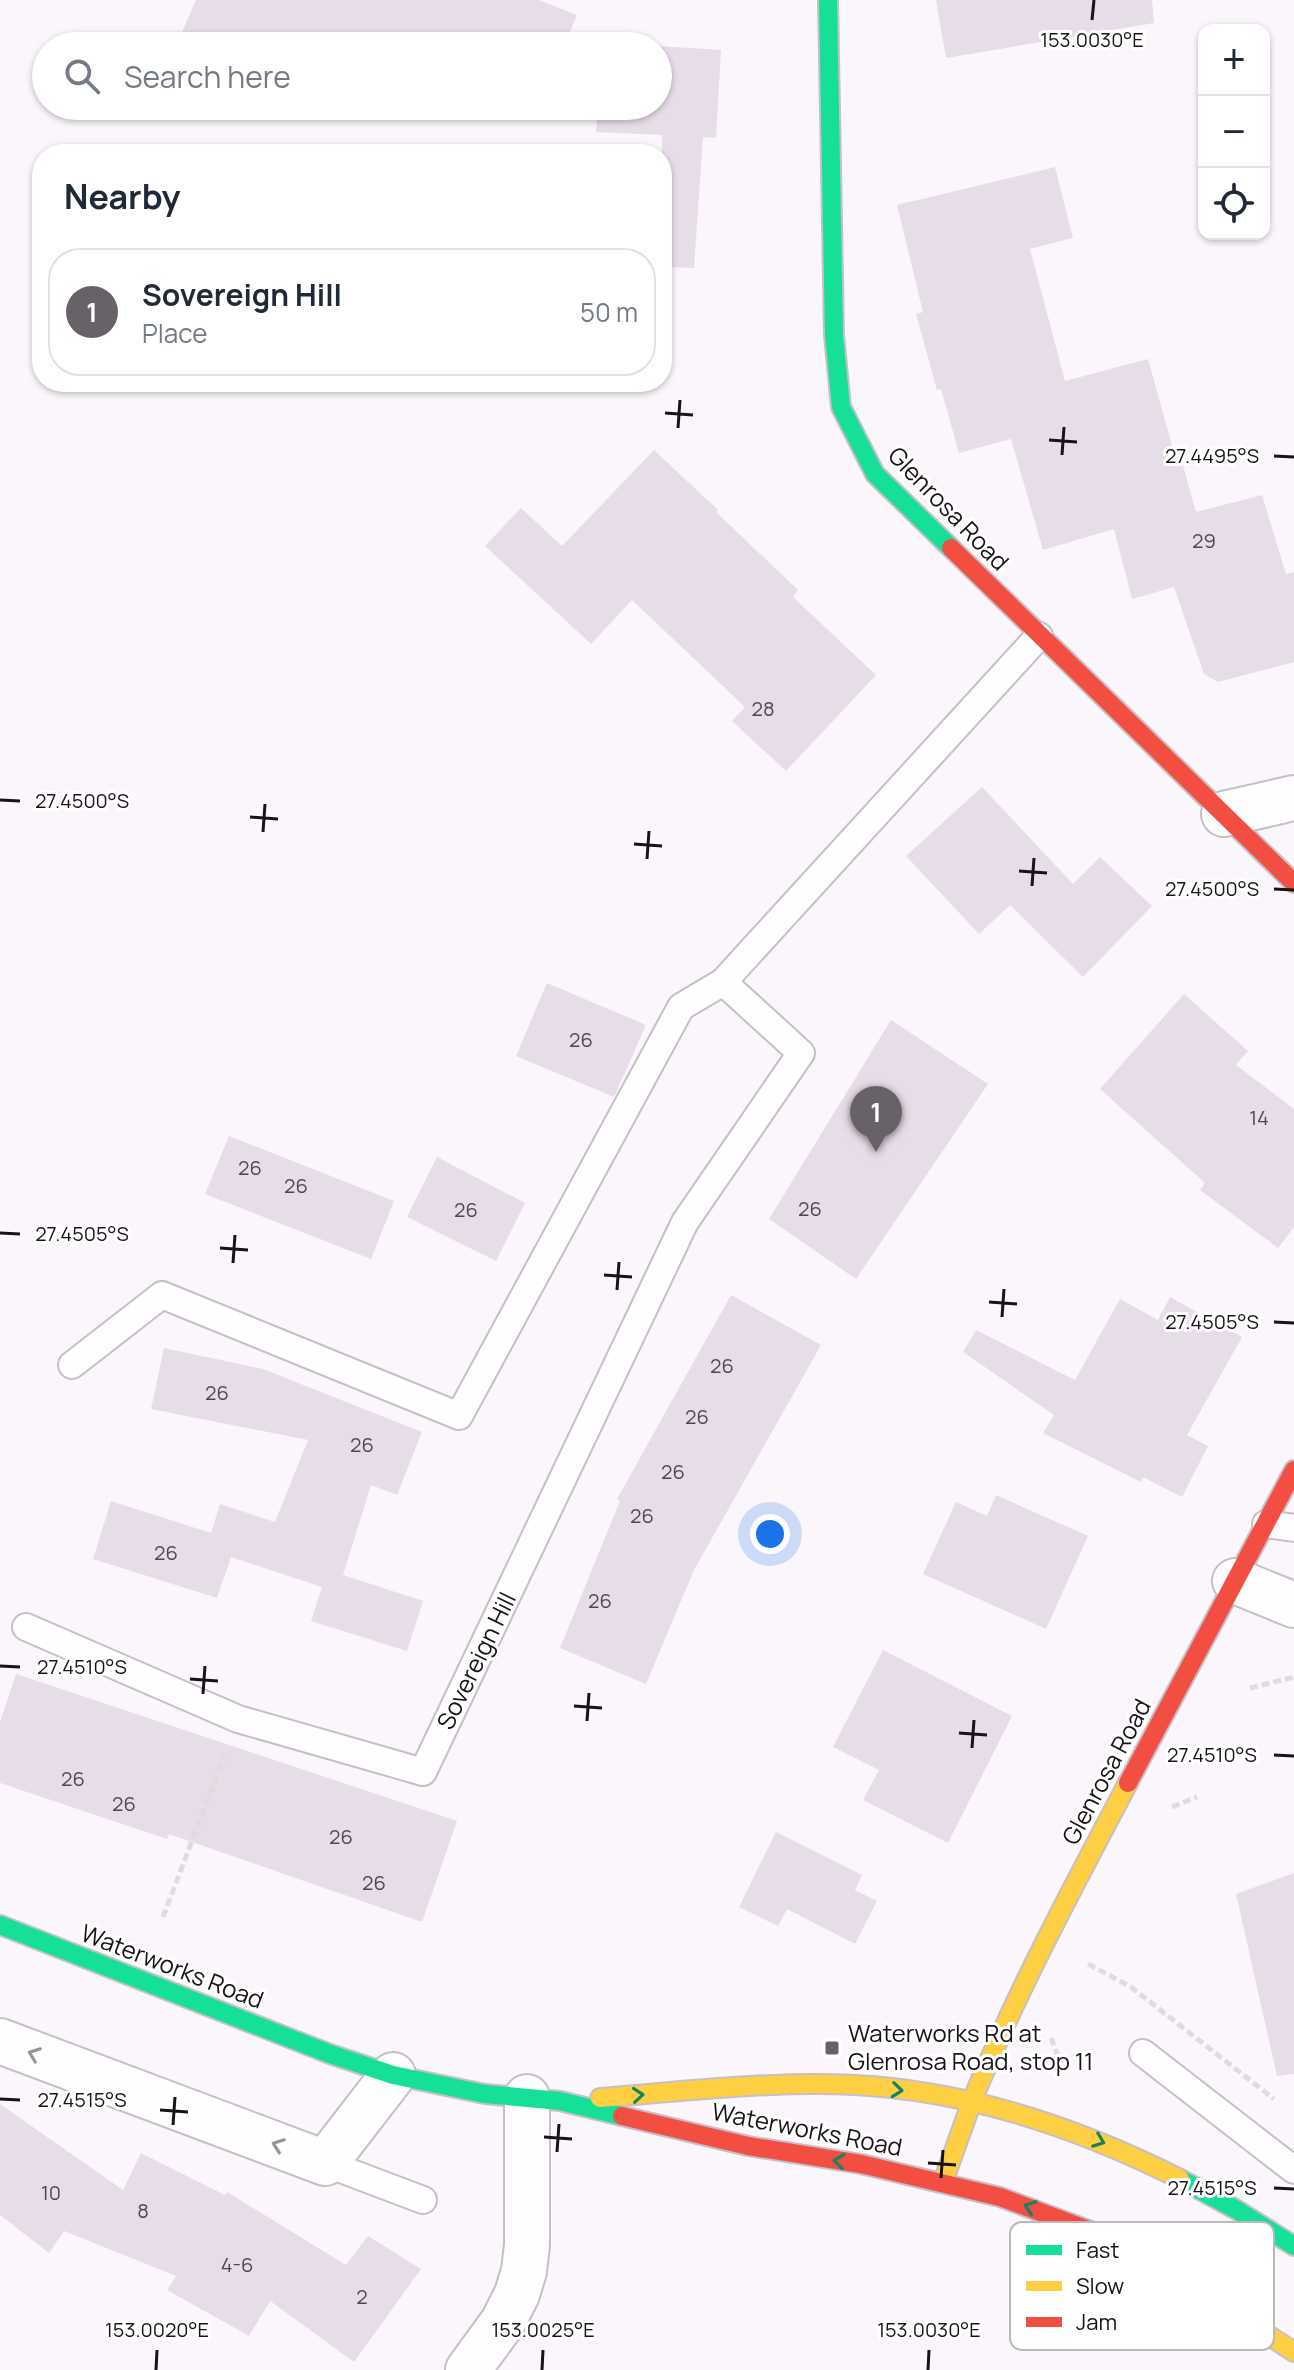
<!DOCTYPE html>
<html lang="en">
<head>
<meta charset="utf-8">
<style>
	body { margin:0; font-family:Manrope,sans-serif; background:#f6f6f7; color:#1f2937 }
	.controls { position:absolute; right:24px; top:24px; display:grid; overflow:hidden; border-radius:16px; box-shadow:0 2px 6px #0004 }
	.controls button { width:72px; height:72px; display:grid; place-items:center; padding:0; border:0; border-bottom:2px solid #e0e1e3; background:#fff; color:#1f2937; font:40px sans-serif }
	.you { position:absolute; left:770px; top:1534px; width:28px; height:28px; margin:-20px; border:6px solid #fff; border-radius:50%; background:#1a73e8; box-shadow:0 0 0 12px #1a73e833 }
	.badge { display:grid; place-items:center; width:52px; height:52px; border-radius:50%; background:#686268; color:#fff; font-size:26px; font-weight:700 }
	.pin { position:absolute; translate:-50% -66px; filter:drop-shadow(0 2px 4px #0008) }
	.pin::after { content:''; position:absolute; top:42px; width:28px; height:24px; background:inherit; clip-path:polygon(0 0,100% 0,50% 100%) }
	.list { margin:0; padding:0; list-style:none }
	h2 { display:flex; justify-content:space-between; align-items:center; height:104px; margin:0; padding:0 32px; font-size:34px }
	h2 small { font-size:26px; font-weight:400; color:#747a83 }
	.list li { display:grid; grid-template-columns:52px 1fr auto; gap:24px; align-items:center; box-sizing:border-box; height:128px; margin:0 16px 16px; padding:0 16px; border:2px solid #e0e1e3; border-radius:32px }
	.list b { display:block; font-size:30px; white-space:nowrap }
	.list p { margin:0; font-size:26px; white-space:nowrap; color:#747a83 }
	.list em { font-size:26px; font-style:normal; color:#747a83 }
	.icon { flex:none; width:44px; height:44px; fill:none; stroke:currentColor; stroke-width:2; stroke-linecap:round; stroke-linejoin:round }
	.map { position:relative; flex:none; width:1294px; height:2370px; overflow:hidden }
	.search { position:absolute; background:#fff; box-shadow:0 2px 6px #0004; left:32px; top:32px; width:640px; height:88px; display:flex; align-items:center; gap:20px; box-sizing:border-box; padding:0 28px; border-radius:44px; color:#747a83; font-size:30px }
	.panel { position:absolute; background:#fff; box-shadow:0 2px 6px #0004; left:32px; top:144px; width:640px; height:248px; border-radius:32px }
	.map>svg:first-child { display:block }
	.building { fill:#e7dde8 }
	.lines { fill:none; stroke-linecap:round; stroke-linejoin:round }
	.lane-casing { stroke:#c6c0c6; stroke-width:30 }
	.street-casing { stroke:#c6c0c6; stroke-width:48 }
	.fast-casing { stroke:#c6c0c6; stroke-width:22 }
	.slow-casing { stroke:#c6c0c6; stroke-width:22 }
	.jam-casing { stroke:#c6c0c6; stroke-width:22 }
	.path { stroke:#dedcde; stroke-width:5; stroke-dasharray:8 4; stroke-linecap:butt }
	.lane { stroke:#fefefe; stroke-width:26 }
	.street { stroke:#fefefe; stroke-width:44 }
	.fast { stroke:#16e098; stroke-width:18 }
	.slow { stroke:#ffcf43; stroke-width:18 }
	.jam { stroke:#f24e42; stroke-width:18 }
	.oneway { stroke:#979497 }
	.oneway2 { stroke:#17835f }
	.ticks { fill:none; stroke:#191219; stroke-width:3 }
	.poi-dot { fill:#686268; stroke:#fff; stroke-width:3 }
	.labels { text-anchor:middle; stroke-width:6; stroke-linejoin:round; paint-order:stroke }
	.number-label { font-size:20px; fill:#4f474f }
	.street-label { font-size:24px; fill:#191219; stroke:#fff }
	.poi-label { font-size:24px; fill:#191219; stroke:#fff; text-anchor:start }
	.key { fill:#fff; stroke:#bab8ba; stroke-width:2 }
	.key-label { font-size:22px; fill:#191219 }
	.ticks-label { font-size:20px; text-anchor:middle; fill:#191219; stroke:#fff; stroke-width:6; stroke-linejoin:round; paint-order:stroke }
</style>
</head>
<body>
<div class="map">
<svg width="1294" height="2370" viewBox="0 0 1294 2370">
	<rect width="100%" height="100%" fill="#fbf6fb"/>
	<!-- building -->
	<g class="building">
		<polygon points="196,0 539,0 577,15 564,46 176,46"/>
		<polygon points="936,0 1152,0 1154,23 946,58"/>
		<polygon points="658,46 721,50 716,138 703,137 694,268 662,267 662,135 596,132 598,106 658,106"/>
		<polygon points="1055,167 1073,238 1030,249 1065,381 1148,359 1173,449 1178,448 1196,512 1262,495 1286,574 1294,572 1294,662 1218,682 1204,674 1174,587 1132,599 1114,529 1043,550 1011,439 959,453 941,389 937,390 916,314 923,312 897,205"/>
		<polygon points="654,450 718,510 716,512 798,590 793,597 876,675 786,771 732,721 745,707 632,600 591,644 485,546 521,508 562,546"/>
		<polygon points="982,787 1073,884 1100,857 1152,906 1083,977 1010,905 979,934 906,856"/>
		<polygon points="547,983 646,1025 614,1097 516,1056"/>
		<polygon points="1184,994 1248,1051 1236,1065 1294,1109 1294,1227 1278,1248 1200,1190 1205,1183 1100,1089"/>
		<polygon points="891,1020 988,1084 856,1279 769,1219"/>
		<polygon points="229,1136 394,1201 371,1259 205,1194"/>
		<polygon points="437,1157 525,1203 496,1261 407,1217"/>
		<polygon points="731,1295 821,1345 694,1570 646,1684 560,1648 620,1501 617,1499"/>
		<polygon points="1170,1297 1242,1337 1187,1435 1208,1446 1182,1497 1143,1477 1141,1482 1043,1433 1054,1415 963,1352 976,1330 1075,1380 1120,1299 1158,1320"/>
		<polygon points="164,1348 263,1369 422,1432 397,1495 371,1485 343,1575 423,1601 407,1651 311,1621 322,1587 231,1557 217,1598 93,1559 111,1501 211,1533 220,1504 275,1522 308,1440 151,1409"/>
		<polygon points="996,1495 1088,1536 1046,1629 923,1574 956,1502 987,1516"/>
		<polygon points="883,1650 1012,1716 948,1843 863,1800 879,1770 833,1747"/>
		<polygon points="16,1674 457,1821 422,1922 169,1834 167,1839 0,1783 0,1722"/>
		<polygon points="776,1832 862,1875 855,1890 877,1901 855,1944 787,1909 778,1926 739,1907"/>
		<polygon points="1294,1873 1294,2074 1277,2076 1236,1894"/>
		<polygon points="0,2104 123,2190 141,2153 225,2195 227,2192 346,2265 368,2236 421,2269 354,2362 270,2301 249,2336 167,2290 176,2276 64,2231 49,2253 0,2215"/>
	</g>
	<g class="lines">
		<defs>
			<g id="lane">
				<polyline points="72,1365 162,1295 459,1416 681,1007 723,982 1039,636"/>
				<polyline points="1266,1524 1294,1528"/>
				<polyline points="26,1627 238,1719 423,1772 685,1222 801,1053 723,982"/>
				<polyline points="1143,2053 1294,2170"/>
				<polyline points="325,2163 423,2200"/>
			</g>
			<g id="street">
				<polyline points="1224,814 1294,798"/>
				<polyline points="1235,1581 1294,1605"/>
				<polyline points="0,2041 325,2163 393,2075"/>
				<polyline points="468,2370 503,2322 517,2294 524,2271 527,2245 527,2097"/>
			</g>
			<g id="fast">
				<polyline points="828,0 834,335 841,407 875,474 951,548"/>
				<polyline points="0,1925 330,2054 393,2075 485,2094 560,2101 622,2116"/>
				<polyline points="1180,2179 1237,2210 1294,2246"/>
			</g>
			<g id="slow">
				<path d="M600,2098C685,2091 770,2081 855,2085C968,2091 1079,2128 1180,2179"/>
				<path d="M972,2101C1017,1991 1073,1887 1128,1783"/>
				<polyline points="943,2182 972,2101"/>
				<polyline points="1196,2288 1294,2352"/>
			</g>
			<g id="jam">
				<polyline points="951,548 1294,883"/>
				<polyline points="1128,1783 1294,1470"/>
				<polyline points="622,2116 748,2146 861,2164 1000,2197 1099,2234 1196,2288"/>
			</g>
		</defs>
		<!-- lane casing -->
		<use href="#lane" class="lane-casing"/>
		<!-- street casing -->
		<use href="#street" class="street-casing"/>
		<!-- fast casing -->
		<use href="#fast" class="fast-casing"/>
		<!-- slow casing -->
		<use href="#slow" class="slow-casing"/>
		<!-- jam casing -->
		<use href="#jam" class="jam-casing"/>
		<!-- path -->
		<g class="path">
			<polyline points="1250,1688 1294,1677"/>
			<polyline points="1172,1807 1197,1797"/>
			<polyline points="163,1917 224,1757"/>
			<polyline points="1088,1964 1131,1987 1274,2099"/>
			<polyline points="1051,2038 1061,2064"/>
		</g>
		<!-- lane -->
		<use href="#lane" class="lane"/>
		<!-- street -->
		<use href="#street" class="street"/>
		<!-- fast -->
		<use href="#fast" class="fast"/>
		<!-- slow -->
		<use href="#slow" class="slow"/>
		<!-- jam -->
		<use href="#jam" class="jam"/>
	</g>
	<!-- one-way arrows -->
	<defs><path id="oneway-chevron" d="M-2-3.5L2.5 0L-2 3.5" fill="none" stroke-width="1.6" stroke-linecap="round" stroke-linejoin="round" transform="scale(2)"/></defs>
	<g class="oneway">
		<use href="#oneway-chevron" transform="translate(34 2054) rotate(-159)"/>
		<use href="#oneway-chevron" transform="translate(278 2145) rotate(-160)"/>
	</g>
	<g class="oneway2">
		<use href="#oneway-chevron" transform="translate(897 2090) rotate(6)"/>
		<use href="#oneway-chevron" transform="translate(638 2095) rotate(-5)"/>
		<use href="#oneway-chevron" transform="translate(1099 2141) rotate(21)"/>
		<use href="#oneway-chevron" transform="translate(839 2161) rotate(-172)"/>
		<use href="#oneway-chevron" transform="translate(1030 2207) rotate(-161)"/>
	</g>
	<!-- ticks -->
	<path class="ticks" d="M1092,20L1094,0M665,413L693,415M678,428L680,400M1049,440L1077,442M1062,455L1064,427M1274,456L1294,457M0,800L20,801M250,817L278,819M263,832L265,804M634,844L662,846M647,859L649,831M1019,871L1047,873M1032,886L1034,858M1274,889L1294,890M0,1233L20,1234M220,1248L248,1250M233,1263L235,1235M604,1275L632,1277M617,1290L619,1262M989,1302L1017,1304M1002,1317L1004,1289M1274,1322L1294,1323M0,1666L20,1667M190,1679L218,1681M203,1694L205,1666M574,1706L602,1708M587,1721L589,1693M959,1733L987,1735M972,1748L974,1720M1274,1755L1294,1756M0,2099L20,2100M160,2110L188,2112M173,2125L175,2097M544,2137L572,2139M557,2152L559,2124M928,2163L956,2165M941,2178L943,2150M1274,2188L1294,2189M156,2370L157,2350M542,2370L543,2350M928,2370L929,2350"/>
	<!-- markers -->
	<rect class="poi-dot" x="824" y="2040" width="16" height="16" rx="4"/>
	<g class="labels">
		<!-- number labels -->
		<g class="number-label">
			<text x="1204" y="548">29</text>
			<text x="763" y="716">28</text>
			<text x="581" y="1047">26</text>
			<text x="1259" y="1125">14</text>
			<text x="250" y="1175">26</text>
			<text x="296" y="1193">26</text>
			<text x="810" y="1216">26</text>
			<text x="466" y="1217">26</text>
			<text x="722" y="1373">26</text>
			<text x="217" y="1400">26</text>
			<text x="697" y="1424">26</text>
			<text x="362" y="1452">26</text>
			<text x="673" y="1479">26</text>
			<text x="642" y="1523">26</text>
			<text x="166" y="1560">26</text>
			<text x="600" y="1608">26</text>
			<text x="73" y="1786">26</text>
			<text x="124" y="1811">26</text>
			<text x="341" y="1844">26</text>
			<text x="374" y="1890">26</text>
			<text x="51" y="2200">10</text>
			<text x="143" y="2218">8</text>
			<text x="237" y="2272">4-6</text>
			<text x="362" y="2304">2</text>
		</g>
		<!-- street labels -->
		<g class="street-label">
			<text transform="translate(948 509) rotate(46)" y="8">Glenrosa Road</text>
			<text transform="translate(477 1661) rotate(-64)" y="8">Sovereign Hill</text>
			<text transform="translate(1107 1772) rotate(-62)" y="8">Glenrosa Road</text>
			<text transform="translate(172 1967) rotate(21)" y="8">Waterworks Road</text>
			<text transform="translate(807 2130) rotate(11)" y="8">Waterworks Road</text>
		</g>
		<!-- poi labels -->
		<g class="poi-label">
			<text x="848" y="2042">Waterworks Rd at<tspan x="848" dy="28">Glenrosa Road, stop 11</tspan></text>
		</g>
	</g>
	<!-- legend -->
	<rect x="1010" y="2222" width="264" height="128" rx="12" class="key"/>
	<rect x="1026" y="2245" width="36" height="10" fill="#16e098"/>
	<rect x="1026" y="2281" width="36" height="10" fill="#ffcf43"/>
	<rect x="1026" y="2317" width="36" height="10" fill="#f24e42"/>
	<g class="key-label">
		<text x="1076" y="2258">Fast</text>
		<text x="1076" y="2294">Slow</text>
		<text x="1076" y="2330">Jam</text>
	</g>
	<g class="ticks-label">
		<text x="1092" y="47">153.0030°E</text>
		<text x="1212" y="463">27.4495°S</text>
		<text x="82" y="808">27.4500°S</text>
		<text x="1212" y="896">27.4500°S</text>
		<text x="82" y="1241">27.4505°S</text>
		<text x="1212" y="1329">27.4505°S</text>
		<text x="82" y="1674">27.4510°S</text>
		<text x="1212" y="1762">27.4510°S</text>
		<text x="82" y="2107">27.4515°S</text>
		<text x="1212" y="2195">27.4515°S</text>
		<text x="157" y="2337">153.0020°E</text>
		<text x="543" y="2337">153.0025°E</text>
		<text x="929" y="2337">153.0030°E</text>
	</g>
</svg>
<div class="controls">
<button>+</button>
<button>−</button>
<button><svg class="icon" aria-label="locate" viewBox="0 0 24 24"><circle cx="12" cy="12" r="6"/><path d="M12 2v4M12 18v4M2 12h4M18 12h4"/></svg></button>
</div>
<div class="you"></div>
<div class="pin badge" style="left:876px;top:1152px">1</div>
<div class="search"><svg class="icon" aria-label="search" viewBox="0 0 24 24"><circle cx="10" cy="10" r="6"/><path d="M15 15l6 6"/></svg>Search here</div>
<section class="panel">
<h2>Nearby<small></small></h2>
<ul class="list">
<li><span class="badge">1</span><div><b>Sovereign Hill</b><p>Place</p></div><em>50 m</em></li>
</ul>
</section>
</div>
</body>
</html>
